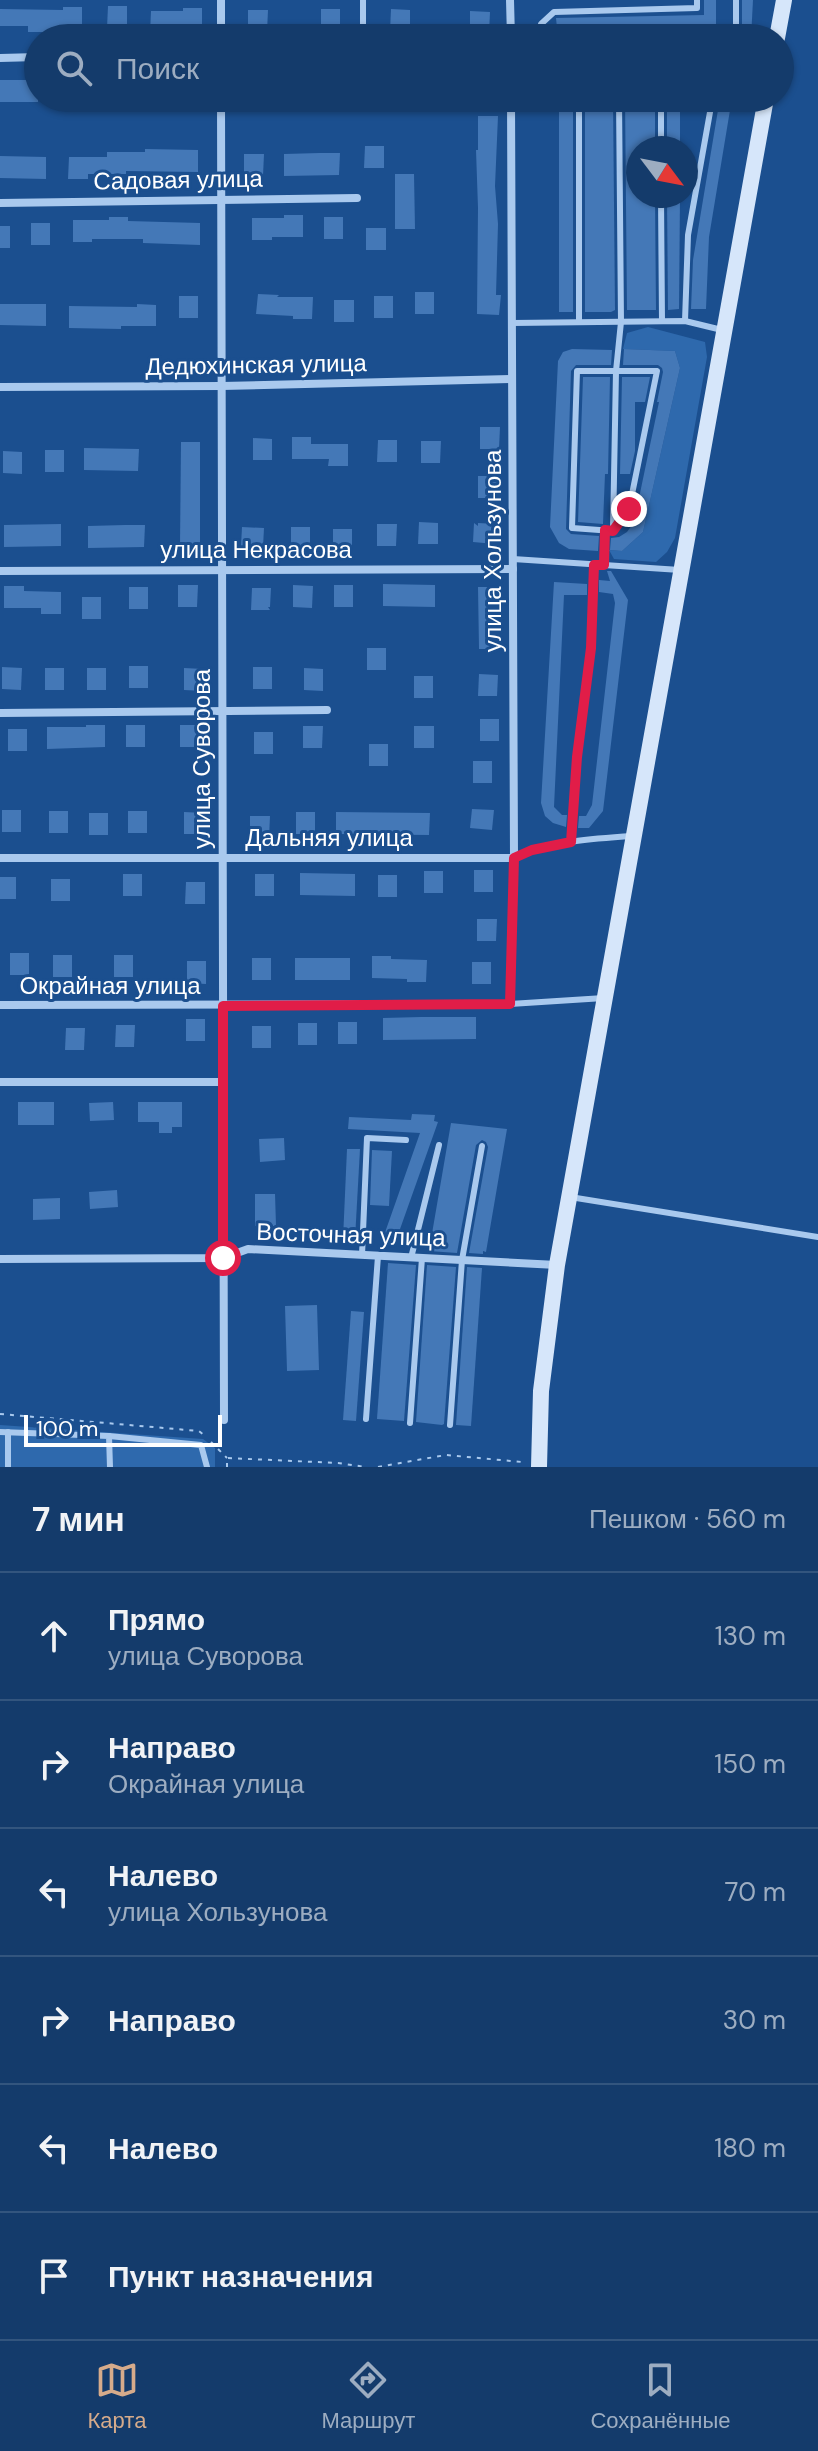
<!DOCTYPE html>
<html lang="ru">
<head>
<meta charset="utf-8">
<style>
	body { margin:0; font-family:"DM Sans",sans-serif; background:#214673; color:#f1f3f6 }
	.compass { position:absolute; left:626px; top:136px; width:72px; height:72px; border-radius:50%; background:#143b6b; box-shadow:0 2px 6px #0004; rotate:122deg }
	.scale { position:absolute; left:24px; bottom:20px; width:198px; box-sizing:border-box; padding-left:8px; border:4px solid #fff; border-top:0; font-size:22px; line-height:28px; white-space:nowrap; color:#fff; -webkit-text-stroke:6px #1b4f8f; paint-order:stroke }
	.stop { position:absolute; width:24px; height:24px; margin:-18px; border:6px solid #e11d48; border-radius:50%; background:#fff }
	.stop.end { background:#e11d48; border-color:#fff; box-shadow:0 2px 8px #0008 }
	.list { margin:0; padding:0; list-style:none }
	h2 { display:flex; justify-content:space-between; align-items:center; height:104px; margin:0; padding:0 32px; font-size:34px }
	h2 small { font-size:26px; font-weight:400; color:#9dadc1 }
	.list li { display:grid; grid-template-columns:52px 1fr auto; gap:24px; align-items:center; box-sizing:border-box; height:128px; padding:0 32px; border-top:2px solid #33557e }
	.list b { display:block; font-size:30px; white-space:nowrap }
	.list p { margin:0; font-size:26px; white-space:nowrap; color:#9dadc1 }
	.list em { font-size:26px; font-style:normal; color:#9dadc1 }
	.icon { flex:none; width:44px; height:44px; fill:none; stroke:currentColor; stroke-width:2; stroke-linecap:round; stroke-linejoin:round }
	.map { position:relative; flex:none; width:818px; height:1467px; overflow:hidden }
	.search { position:absolute; background:#143b6b; box-shadow:0 2px 6px #0004; left:24px; right:24px; top:24px; height:88px; display:flex; align-items:center; gap:20px; box-sizing:border-box; padding:0 28px; border-radius:44px; color:#9dadc1; font-size:30px }
	.sheet { height:872px; background:#143b6b }
	nav { display:flex; justify-content:space-around; align-items:center; box-sizing:border-box; height:112px; border-top:2px solid #33557e; background:#143b6b; font-size:22px; color:#9dadc1 }
	nav a { display:grid; justify-items:center; gap:4px }
	nav .on { color:#d6ab8b }
	.map>svg:first-child { display:block }
	.green { fill:#2e69ad }
	.building { fill:#4478b7 }
	.lines { fill:none; stroke-linecap:round; stroke-linejoin:round }
	.path { stroke:#a9c9ee; stroke-width:2; stroke-dasharray:4 6; stroke-linecap:butt }
	.lane { stroke:#a9c9ee; stroke-width:6 }
	.street { stroke:#a9c9ee; stroke-width:8 }
	.secondary { stroke:#d6e6fa; stroke-width:16 }
	.route { stroke:#e11d48; stroke-width:10 }
	.labels { text-anchor:middle; stroke-width:6; stroke-linejoin:round; paint-order:stroke }
	.street-label { font-size:24px; fill:#fff; stroke:#1b4f8f }
</style>
</head>
<body>
<div class="map">
<svg width="818" height="1467" viewBox="0 0 818 1467">
	<rect width="100%" height="100%" fill="#1b4f8f"/>
	<!-- green -->
	<g class="green">
		<polygon points="648,327 705,342 707,357 675,538 667,552 656,562 614,559 609,550 622,551 643,532 680,368 675,351 623,349 627,333"/>
		<polygon points="0,1425 203,1439 215,1448 215,1467 0,1467"/>
	</g>
	<!-- building -->
	<g class="building">
		<polygon points="704,0 716,0 716,38 558,38 556,18 704,15"/>
		<polygon points="742,0 753,0 751,38 742,38"/>
		<polygon points="108,6 127,6 127,28 107,28"/>
		<polygon points="63,7 82,7 82,29 47,29 47,32 28,32 28,26 0,26 0,9 63,10"/>
		<polygon points="183,8 202,8 202,30 150,33 151,11 183,11"/>
		<rect x="321" y="9" width="19" height="22"/>
		<polygon points="391,9 410,10 410,32 390,31"/>
		<polygon points="248,10 268,10 267,32 248,32"/>
		<polygon points="470,11 490,12 489,34 470,33"/>
		<rect x="0" y="80" width="38" height="22"/>
		<rect x="559" y="98" width="14" height="214"/>
		<polygon points="585,98 613,98 615,310 611,312 585,312"/>
		<polygon points="625,98 655,98 655,148 638,148 638,196 655,196 656,310 627,310"/>
		<rect x="667" y="98" width="13" height="50"/>
		<polygon points="720,98 732,98 709,237 706,309 691,309 693,260"/>
		<polygon points="478,116 498,116 495,186 498,224 496,295 501,295 499,315 477,314 478,208 476,150 478,150"/>
		<polygon points="365,146 384,146 384,168 364,168"/>
		<polygon points="145,149 198,150 198,172 126,171 126,174 88,174 88,179 68,179 69,157 107,157 107,152 145,152"/>
		<polygon points="320,153 340,153 339,175 284,176 284,154"/>
		<polygon points="244,154 264,154 263,176 244,176"/>
		<polygon points="0,156 46,157 46,179 0,178"/>
		<polygon points="395,174 414,174 415,229 395,229"/>
		<polygon points="667,196 680,196 679,309 668,310"/>
		<polygon points="284,215 303,215 303,237 272,237 272,240 252,240 252,218 284,218"/>
		<polygon points="109,217 128,217 128,221 200,223 200,245 143,243 143,239 92,239 92,242 73,242 73,220 109,220"/>
		<rect x="324" y="217" width="19" height="22"/>
		<rect x="31" y="223" width="19" height="22"/>
		<rect x="0" y="226" width="10" height="22"/>
		<rect x="366" y="228" width="20" height="22"/>
		<rect x="415" y="292" width="19" height="22"/>
		<polygon points="258,294 279,295 277,297 313,297 312,319 293,319 293,316 256,314"/>
		<rect x="179" y="296" width="19" height="22"/>
		<rect x="374" y="296" width="19" height="22"/>
		<rect x="334" y="300" width="20" height="22"/>
		<polygon points="0,304 46,304 46,326 0,325"/>
		<polygon points="137,304 156,305 156,326 121,326 121,329 69,328 69,306 137,307"/>
		<polygon points="572,349 612,350 611,365 576,365 571,371 566,529 571,534 599,536 598,551 569,549 559,543 550,527 558,361 563,352"/>
		<polygon points="624,349 675,351 680,368 643,532 622,551 610,550 611,538 619,537 627,532 634,522 659,402 657,402 663,372 662,368 658,365 623,365"/>
		<polygon points="583,377 610,377 608,474 605,474 603,524 578,522"/>
		<polygon points="622,377 650,377 645,402 635,402 635,451 630,474 620,474"/>
		<polygon points="480,427 500,427 499,449 480,449"/>
		<polygon points="292,437 311,437 311,444 348,444 348,466 328,466 329,459 292,459"/>
		<polygon points="253,438 272,439 272,460 253,460"/>
		<polygon points="378,440 397,440 397,462 377,462"/>
		<polygon points="421,441 441,441 440,463 421,463"/>
		<polygon points="181,442 200,442 200,545 180,545"/>
		<polygon points="84,448 139,449 138,471 84,470"/>
		<rect x="45" y="450" width="19" height="22"/>
		<polygon points="3,451 22,452 22,474 3,473"/>
		<polygon points="478,476 498,476 497,498 478,498"/>
		<polygon points="419,522 438,523 438,544 418,544"/>
		<polygon points="474,523 478,526 478,523 496,524 495,544 473,542"/>
		<polygon points="61,524 61,546 4,547 4,525"/>
		<polygon points="377,524 397,524 396,546 377,546"/>
		<polygon points="125,525 145,525 144,547 88,548 88,526"/>
		<polygon points="242,527 264,528 263,547 241,546"/>
		<rect x="291" y="527" width="19" height="22"/>
		<rect x="333" y="529" width="19" height="22"/>
		<polygon points="607,571 611,571 628,600 603,811 589,828 578,828 579,816 586,816 592,805 615,603 613,594 599,592 599,580 610,581"/>
		<polygon points="554,582 587,584 587,595 564,595 554,807 562,815 567,815 566,827 553,823 545,816 541,803"/>
		<polygon points="383,584 435,585 435,607 383,606"/>
		<polygon points="178,585 198,585 197,607 178,607"/>
		<polygon points="293,585 313,586 312,608 293,607"/>
		<rect x="334" y="585" width="19" height="22"/>
		<polygon points="4,586 24,586 24,591 61,592 61,614 41,614 41,608 4,608"/>
		<rect x="129" y="587" width="19" height="22"/>
		<polygon points="478,587 492,587 491,594 497,587 498,649 479,649"/>
		<polygon points="252,588 271,588 270,607 268,607 270,610 251,610"/>
		<rect x="82" y="597" width="19" height="22"/>
		<rect x="367" y="648" width="19" height="22"/>
		<rect x="129" y="666" width="19" height="22"/>
		<polygon points="2,667 22,668 21,690 2,689"/>
		<rect x="253" y="667" width="19" height="22"/>
		<rect x="45" y="668" width="19" height="22"/>
		<rect x="87" y="668" width="19" height="22"/>
		<polygon points="184,668 203,669 203,691 184,690"/>
		<polygon points="304,668 323,669 323,691 304,690"/>
		<polygon points="479,674 498,675 497,696 478,696"/>
		<rect x="414" y="676" width="19" height="22"/>
		<rect x="480" y="719" width="19" height="22"/>
		<polygon points="86,725 105,725 105,747 47,749 47,727 86,727"/>
		<rect x="126" y="725" width="19" height="22"/>
		<rect x="180" y="725" width="19" height="22"/>
		<polygon points="303,726 323,726 322,748 303,748"/>
		<rect x="414" y="726" width="20" height="22"/>
		<rect x="8" y="729" width="19" height="22"/>
		<rect x="254" y="732" width="19" height="22"/>
		<rect x="369" y="744" width="19" height="22"/>
		<rect x="473" y="761" width="19" height="22"/>
		<polygon points="472,809 494,810 492,830 470,828"/>
		<rect x="2" y="810" width="19" height="22"/>
		<rect x="49" y="811" width="19" height="22"/>
		<rect x="128" y="811" width="19" height="22"/>
		<polygon points="184,812 204,813 204,834 184,834"/>
		<rect x="296" y="812" width="19" height="22"/>
		<polygon points="336,812 430,813 429,835 336,834"/>
		<rect x="89" y="813" width="19" height="22"/>
		<polygon points="250,816 270,816 269,838 250,838"/>
		<rect x="474" y="870" width="19" height="22"/>
		<rect x="424" y="871" width="19" height="22"/>
		<polygon points="300,873 355,874 355,896 300,895"/>
		<rect x="123" y="874" width="19" height="22"/>
		<rect x="255" y="874" width="19" height="22"/>
		<rect x="378" y="875" width="19" height="22"/>
		<rect x="0" y="877" width="16" height="22"/>
		<rect x="51" y="879" width="19" height="22"/>
		<polygon points="186,882 205,882 205,904 185,904"/>
		<polygon points="477,919 497,919 496,941 477,941"/>
		<rect x="10" y="953" width="19" height="22"/>
		<rect x="53" y="955" width="19" height="22"/>
		<rect x="114" y="955" width="19" height="22"/>
		<polygon points="372,956 391,956 391,959 427,960 426,982 407,982 407,979 372,978"/>
		<rect x="252" y="958" width="19" height="22"/>
		<rect x="295" y="958" width="55" height="22"/>
		<polygon points="187,961 206,961 206,984 187,983"/>
		<rect x="472" y="962" width="19" height="22"/>
		<polygon points="421,1017 476,1017 476,1039 383,1040 383,1018"/>
		<rect x="186" y="1019" width="19" height="22"/>
		<rect x="338" y="1022" width="19" height="22"/>
		<rect x="298" y="1023" width="19" height="22"/>
		<polygon points="116,1025 135,1025 134,1047 115,1047"/>
		<rect x="252" y="1026" width="19" height="22"/>
		<polygon points="66,1028 85,1028 84,1050 65,1050"/>
		<rect x="18" y="1102" width="36" height="23"/>
		<polygon points="113,1102 114,1120 90,1121 89,1103"/>
		<polygon points="138,1102 182,1102 182,1127 172,1127 172,1133 159,1133 159,1122 138,1122"/>
		<polygon points="412,1114 435,1115 434,1121 438,1122 394,1246 382,1241 420,1133 348,1129 349,1117 411,1120"/>
		<polygon points="451,1123 507,1129 486,1252 483,1251 483,1254 469,1253 488,1147 486,1142 482,1140 476,1145 457,1253 429,1251"/>
		<polygon points="284,1138 285,1160 260,1162 259,1139"/>
		<polygon points="347,1149 360,1149 355,1239 343,1239"/>
		<polygon points="372,1150 392,1151 389,1206 370,1205"/>
		<polygon points="117,1190 118,1207 90,1209 89,1192"/>
		<polygon points="255,1194 275,1194 276,1226 255,1226"/>
		<polygon points="60,1198 60,1219 33,1220 33,1199"/>
		<polygon points="388,1263 416,1265 404,1421 377,1419"/>
		<polygon points="427,1265 456,1267 444,1424 442,1425 416,1422"/>
		<polygon points="467,1267 482,1268 471,1426 456,1425"/>
		<polygon points="317,1305 319,1370 287,1371 285,1306"/>
		<polygon points="351,1311 364,1312 356,1421 343,1420"/>
	</g>
	<g class="lines">
		<!-- path -->
		<g class="path">
			<polyline points="0,1414 199,1431 204,1435"/>
			<polyline points="211,1442 227,1458"/>
			<polyline points="227,1467 227,1458 338,1463 366,1467"/>
			<polyline points="378,1467 446,1455 522,1462"/>
		</g>
		<!-- lane -->
		<g class="lane">
			<polyline points="363,0 363,38"/>
			<polyline points="736,0 736,38"/>
			<polyline points="537,38 541,24 554,12 697,8 697,0"/>
			<polyline points="579,98 579,322"/>
			<polyline points="661,98 661,148"/>
			<polyline points="661,196 662,321"/>
			<polyline points="685,321 688,235 712,101 692,98"/>
			<polyline points="512,323 685,321 722,330"/>
			<polyline points="613,531 629,509 657,371 577,371 572,528 613,531 616,371 621,322 619,98"/>
			<polyline points="513,559 680,570"/>
			<polyline points="604,565 605,530"/>
			<polyline points="571,842 577,757 591,648 594,565"/>
			<path d="M514,858C551,841 591,839 631,836"/>
			<polyline points="510,1004 604,998"/>
			<polyline points="570,1197 818,1237"/>
			<polyline points="362,1255 367,1138 406,1140"/>
			<polyline points="411,1258 439,1145"/>
			<polyline points="366,1419 378,1256"/>
			<polyline points="410,1423 422,1258"/>
			<polyline points="450,1425 462,1260 482,1146"/>
			<polyline points="0,1432 109,1436 110,1467"/>
			<polyline points="8,1432 8,1467"/>
			<polyline points="109,1436 201,1445 207,1467"/>
		</g>
		<!-- street -->
		<g class="street">
			<polyline points="221,0 221,38"/>
			<polyline points="510,0 511,38"/>
			<polyline points="0,58 38,57"/>
			<polyline points="221,98 224,1420"/>
			<polyline points="0,203 357,198"/>
			<polyline points="0,387 222,386 512,379"/>
			<polyline points="0,571 513,569"/>
			<polyline points="0,713 327,710"/>
			<polyline points="0,858 514,858"/>
			<polyline points="0,1005 510,1004 514,858 511,98"/>
			<polyline points="0,1082 223,1082"/>
			<polyline points="0,1259 223,1258 248,1249 557,1265"/>
		</g>
		<!-- secondary -->
		<g class="secondary">
			<polyline points="777,38 784,0"/>
			<polyline points="539,1467 541,1391 557,1265 766,98"/>
		</g>
	</g>
	<g class="lines">
		<!-- route -->
		<polyline class="route" points="223,1258 223,1006 510,1004 514,858 532,850 571,842 577,757 591,648 594,565 604,565 605,530 613,531 629,509"/>
	</g>
	<g class="labels">
		<!-- street labels -->
		<g class="street-label">
			<text transform="translate(178 180) rotate(-1)" y="8">Садовая улица</text>
			<text transform="translate(256 365) rotate(-1)" y="8">Дедюхинская улица</text>
			<text x="256" y="558">улица Некрасова</text>
			<text transform="translate(493 551) rotate(-90)" y="8">улица Хользунова</text>
			<text transform="translate(202 759) rotate(-90)" y="8">улица Суворова</text>
			<text x="329" y="846">Дальняя улица</text>
			<text x="110" y="994">Окрайная улица</text>
			<text transform="translate(351 1235) rotate(2)" y="8">Восточная улица</text>
		</g>
	</g>
</svg>
<svg class="compass" viewBox="-18 -18 36 36"><path d="M0-13l5 13h-10z" fill="#e53935"/><path d="M0 13l5-13h-10z" fill="#9dadc1"/></svg>
<div class="scale">100 m</div>
<div class="stop" style="left:223px;top:1258px"></div>
<div class="stop end" style="left:629px;top:509px"></div>
<div class="search"><svg class="icon" aria-label="search" viewBox="0 0 24 24"><circle cx="10" cy="10" r="6"/><path d="M15 15l6 6"/></svg>Поиск</div>
</div>
<section class="sheet">
<h2>7 мин<small>Пешком · 560 m</small></h2>
<ul class="list">
<li><svg class="icon" aria-label="ahead" viewBox="0 0 24 24"><path d="M12 20V5M6 11l6-6 6 6"/></svg><div><b>Прямо</b><p>улица Суворова</p></div><em>130 m</em></li>
<li><svg class="icon" aria-label="right" viewBox="0 0 24 24"><path d="M7 20v-9h11M14 6l5 5-5 5"/></svg><div><b>Направо</b><p>Окрайная улица</p></div><em>150 m</em></li>
<li><svg class="icon" aria-label="left" viewBox="0 0 24 24"><path d="M17 20v-9H6M10 6l-5 5 5 5"/></svg><div><b>Налево</b><p>улица Хользунова</p></div><em>70 m</em></li>
<li><svg class="icon" aria-label="right" viewBox="0 0 24 24"><path d="M7 20v-9h11M14 6l5 5-5 5"/></svg><div><b>Направо</b></div><em>30 m</em></li>
<li><svg class="icon" aria-label="left" viewBox="0 0 24 24"><path d="M17 20v-9H6M10 6l-5 5 5 5"/></svg><div><b>Налево</b></div><em>180 m</em></li>
<li><svg class="icon" aria-label="arrive" viewBox="0 0 24 24"><path d="M6 21V4h12l-3 4 3 4H6"/></svg><div><b>Пункт назначения</b></div></li>
</ul>
</section>
<nav>
<a class="on"><svg class="icon" aria-label="map" viewBox="0 0 24 24"><path d="M3 6l6-2 6 2 6-2v14l-6 2-6-2-6 2zM9 4v14M15 6v14"/></svg>Карта</a>
<a><svg class="icon" aria-label="directions" viewBox="0 0 24 24"><path d="M12 3l9 9-9 9-9-9zM9 14v-3h6M13 9l2 2-2 2"/></svg>Маршрут</a>
<a><svg class="icon" aria-label="saved" viewBox="0 0 24 24"><path d="M7 4h10v16l-5-4-5 4z"/></svg>Сохранённые</a>
</nav>
</body>
</html>
